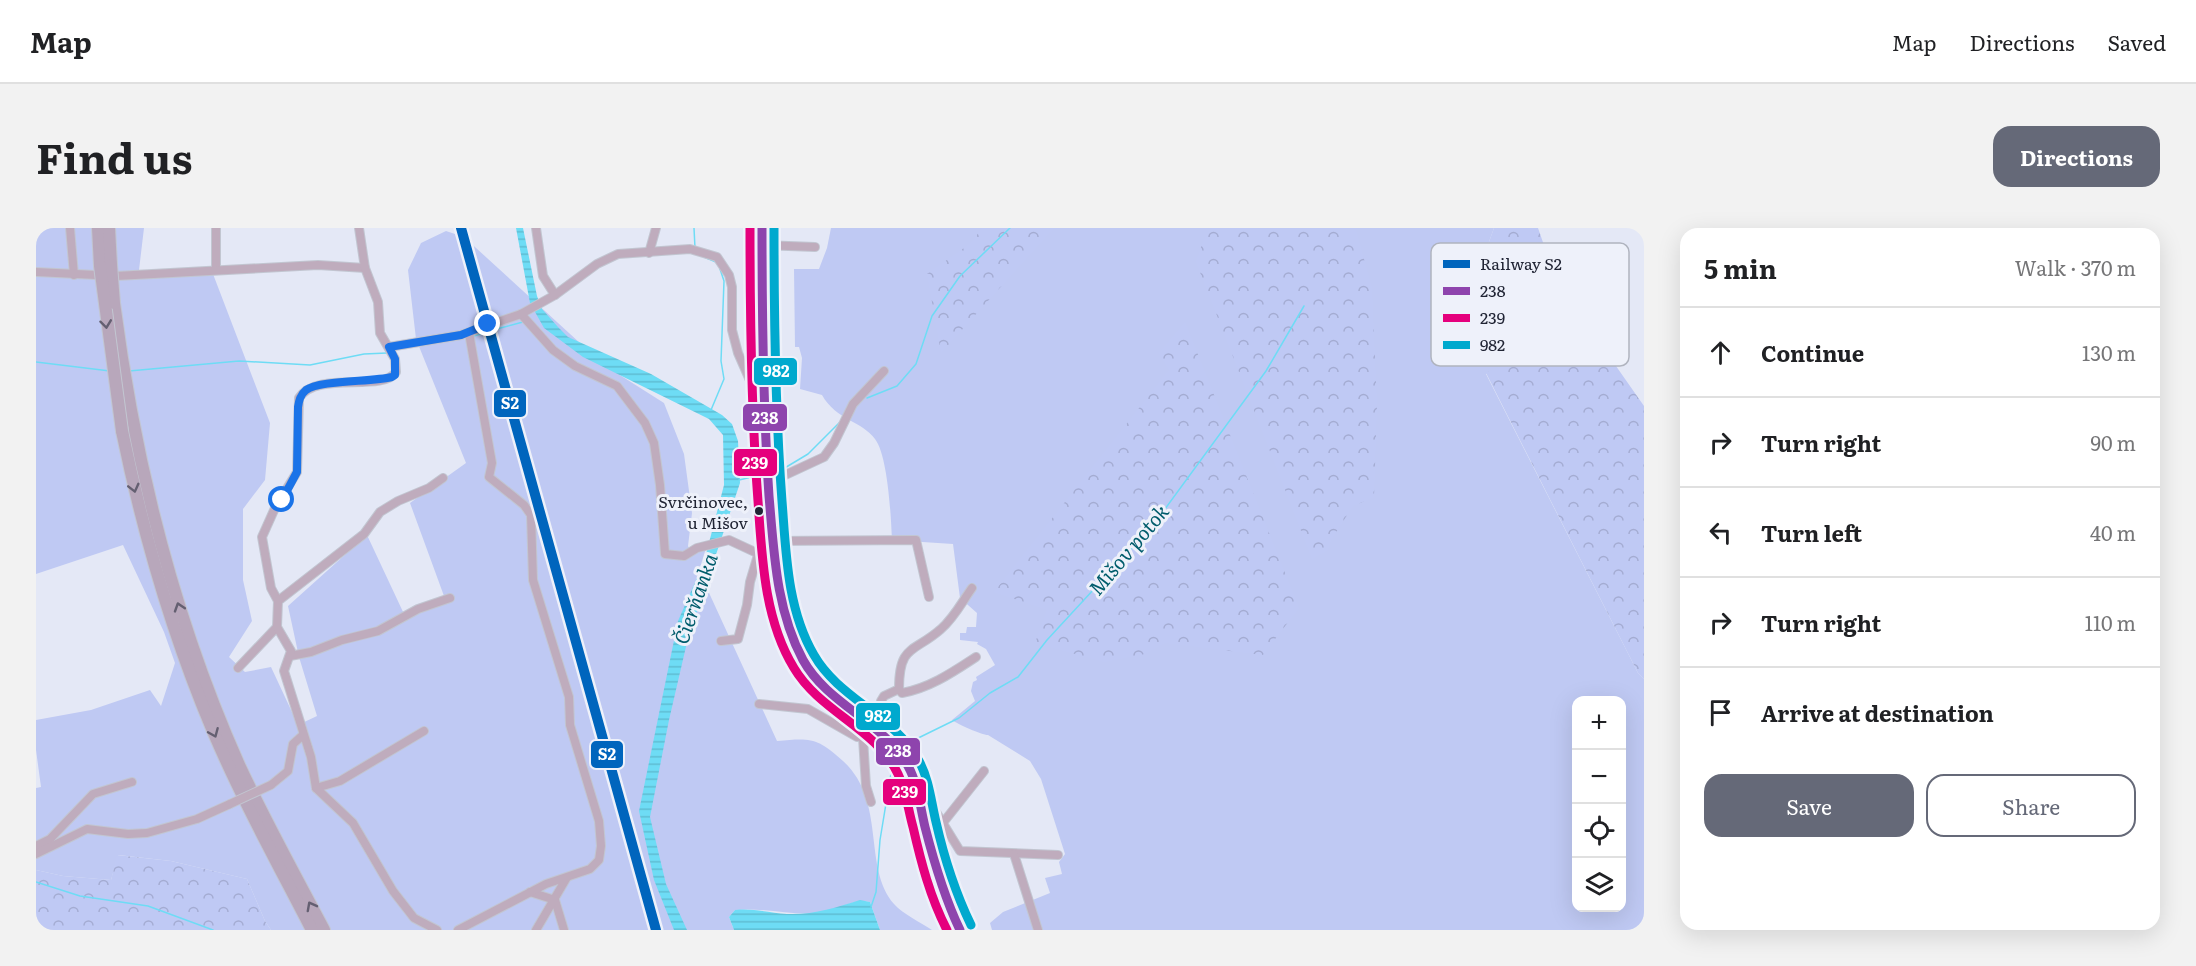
<!DOCTYPE html>
<html lang="en">
<head>
<meta charset="utf-8">
<style>
	body { margin:0; font-family:Literata,serif; background:#f2f2f2; color:#202124 }
	.controls { position:absolute; right:18px; bottom:18px; display:grid; overflow:hidden; border-radius:12px; box-shadow:0 6px 24px #0002 }
	.controls button { width:54px; height:54px; display:grid; place-items:center; padding:0; border:0; border-bottom:2px solid #e0e0e0; background:#fff; color:#202124; font:30px sans-serif }
	.stop { position:absolute; width:18px; height:18px; margin:-14px; border:4px solid #1a73e8; border-radius:50%; background:#fff }
	.stop.end { background:#1a73e8; border-color:#fff; box-shadow:0 2px 6px #0008 }
	.list { margin:0; padding:0; list-style:none }
	h2 { display:flex; justify-content:space-between; align-items:center; height:78px; margin:0; padding:0 24px; font-size:26px }
	h2 small { font-size:20px; font-weight:400; color:#757577 }
	.list li { display:grid; grid-template-columns:39px 1fr auto; gap:18px; align-items:center; box-sizing:border-box; height:90px; padding:0 24px; border-top:2px solid #e0e0e0 }
	.list b { display:block; font-size:22px; white-space:nowrap }
	.list em { font-size:20px; font-style:normal; color:#757577 }
	.actions { display:flex; gap:12px; padding:18px 24px }
	.actions a { flex:1; padding:14px 0; border:2px solid #656978; border-radius:18px; text-align:center; font-size:21px; color:#656978 }
	.actions .main { background:#656978; color:#fff }
	.icon { flex:none; width:33px; height:33px; fill:none; stroke:currentColor; stroke-width:2; stroke-linecap:round; stroke-linejoin:round }
	.map { position:relative; flex:none; width:1608px; height:702px; overflow:hidden; border-radius:18px }
	header { display:flex; align-items:center; gap:36px; box-sizing:border-box; height:84px; padding:0 30px; background:#fff; border-bottom:2px solid #e0e0e0 }
	header strong { font-size:28px }
	nav { display:flex; gap:33px; margin-inline-start:auto; font-size:21px }
	.intro { display:flex; align-items:center; justify-content:space-between; box-sizing:border-box; height:144px; padding:0 36px }
	h1 { margin:0; font-size:42px }
	.button { padding:15px 27px; border-radius:18px; background:#656978; color:#fff; font-size:21px; font-weight:700 }
	main { display:flex; gap:36px; padding:0 36px }
	aside { flex:1; background:#fff; border-radius:18px; box-shadow:0 6px 24px #0002 }
	.map>svg:first-child { display:block }
	.grass { fill:#bfc9f3; fill-rule:evenodd }
	.forest { fill:url(#forest-crowns) }
	.water { fill:url(#water-rules) }
	.lines { fill:none; stroke-linecap:round; stroke-linejoin:round }
	.stream { stroke:#6edcf5; stroke-width:1.5 }
	.minor-casing { stroke:#c2c6d1; stroke-width:10 }
	.major-casing { stroke:#c2c6d1; stroke-width:13 }
	.highway-casing { stroke:#c2c6d1; stroke-width:14 }
	.minor { stroke:#bfacbd; stroke-width:8 }
	.major { stroke:#b6a2b7; stroke-width:10 }
	.highway { stroke:#b8a7bb; stroke-width:12 }
	.minor-bridge-casing { stroke:#c2c6d1; stroke-width:10; stroke-linecap:butt }
	.highway-bridge-casing { stroke:#c2c6d1; stroke-width:14; stroke-linecap:butt }
	.minor-bridge { stroke:#bfacbd; stroke-width:8 }
	.highway-bridge { stroke:#b8a7bb; stroke-width:12 }
	.bus-1-casing { stroke:#eef1fa; stroke-width:14 }
	.bus-2-casing { stroke:#eef1fa; stroke-width:14 }
	.bus-3-casing { stroke:#eef1fa; stroke-width:14 }
	.bus-1 { stroke:#8e44ad; stroke-width:9 }
	.bus-2 { stroke:#e5007d; stroke-width:9 }
	.bus-3 { stroke:#00a9ce; stroke-width:9 }
	.rail-1-casing { stroke:#eef1fa; stroke-width:15 }
	.rail-1 { stroke:#0065bd; stroke-width:10 }
	.oneway { stroke:#645f71 }
	.route { stroke:#1a73e8; stroke-width:8 }
	.bus-dot { fill:#202434; stroke:#eef1fa; stroke-width:2 }
	.labels { text-anchor:middle; stroke-width:6; stroke-linejoin:round; paint-order:stroke }
	.bus-label { font-size:16px; fill:#202434; stroke:#eef1fa; text-anchor:end }
	.water-label { font-size:20px; font-style:italic; fill:#005c6c; stroke:#eef1fa }
	.key { fill:#eef1fa; stroke:#b0b4bf; stroke-width:1.5 }
	.key-label { font-size:16px; fill:#202434 }
	.line-badge { stroke:#eef1fa; stroke-width:2 }
	.badge-label { font-size:16px; text-anchor:middle; font-weight:bold; fill:#fff }
</style>
</head>
<body>
<header>
<strong>Map</strong>
<nav><a>Map</a><a>Directions</a><a>Saved</a></nav>
</header>
<div class="intro"><h1>Find us</h1><a class="button">Directions</a></div>
<main>
<div class="map">
<svg width="1608" height="702" viewBox="0 0 1608 702">
	<defs>
		<pattern id="forest-crowns" width="20" height="18" patternUnits="userSpaceOnUse" patternTransform="scale(1.5)"><rect width="20" height="18" fill="#bfc9f4"/><path d="M2 6a3 3 0 1 1 6 0M12 15a3 3 0 1 1 6 0" fill="none" stroke="#a4acd2"/></pattern>
		<pattern id="water-rules" width="6" height="5" patternUnits="userSpaceOnUse" patternTransform="scale(1.5)"><rect width="6" height="5" fill="#6edcf5"/><path d="M0 2.5h6" fill="none" stroke="#5fbdd3"/></pattern>
	</defs>
	<rect width="100%" height="100%" fill="#e4e8f6"/>
	<!-- grass -->
	<g class="grass">
		<path d="M0,0H108L103,42L177,46L234,195L229,252L207,281V352L216,393L193,429L209,444L235,439L262,497L281,488L263,429L252,378L331,307L368,386L408,368L374,275L430,235L380,111L372,42L385,15L410,3L428,9L568,137L628,175L648,226L656,285L652,318L656,326L670,320L663,343L741,513C774,510 781,509 807,533C851,573 826,639 858,676C867,686 884,694 896,702H844L834,674C816,670 802,683 784,685C756,688 727,679 699,682L693,689L698,702H235L229,693L211,651L135,633L82,627L75,652L27,648L0,642V560L5,559L0,522V492L55,482L114,462L125,478L139,435L128,404L87,317L0,346Z"/>
		<path d="M795,0H1458L1441,47L1479,133L1450,146L1602,445L1608,451V702H956L954,695L967,684L1014,665L1009,650L1026,646L1023,634L1029,626L1005,551L994,533L952,507C946,507 921,496 916,492L939,473L935,463L937,454L941,452L940,449L959,437L950,421L941,416L942,414L924,412V405H930L931,399H940L941,385L924,370L917,316L856,312C855,289 852,228 839,211C826,193 800,192 786,167L764,161L766,130L763,119H759L758,41H783L791,20ZM1540,472H1586V680H1540Z"/>
	</g>
	<!-- forest -->
	<g class="forest">
		<polygon points="946,0 1018,0 905,125 891,46 935,15"/>
		<polygon points="1176,0 1320,2 1336,60 1341,177 1338,269 1317,278 1295,312 1292,322 1276,331 1160,34 1167,13"/>
		<polygon points="1458,0 1502,0 1517,43 1533,71 1608,178 1608,451 1602,445 1450,145 1479,132 1441,47"/>
		<polygon points="1149,94 1263,380 1227,427 1129,415 1109,426 1068,434 999,415 1011,382 958,364 1133,142 1123,125"/>
		<polygon points="81,627 135,633 211,651 229,693 235,702 0,702 0,642 27,648 75,652"/>
	</g>
	<!-- water -->
	<g class="water">
		<polygon points="480,0 487,0 501,68 506,81 522,99 532,109 615,146 686,187 696,196 702,213 704,255 652,410 633,492 614,589 630,656 651,702 638,702 618,652 603,583 642,393 668,334 688,257 687,207 673,191 547,129 508,100 494,75"/>
		<path d="M824,672L834,674L844,702H698L693,689L699,682C717,680 733,685 751,686C777,687 799,680 824,672Z"/>
	</g>
	<g class="lines">
		<!-- stream -->
		<g class="stream">
			<polyline points="658,0 659,20"/>
			<polyline points="668,29 680,34"/>
			<polyline points="457,102 487,94"/>
			<polyline points="438,108 450,104"/>
			<polyline points="0,134 74,143"/>
			<polyline points="93,143 203,133 274,137 328,126 351,125"/>
			<polyline points="831,170 861,158 880,136 896,88 924,48 974,0"/>
			<polyline points="675,182 688,151 685,133 688,53 684,41"/>
			<polyline points="747,241 772,226 804,194"/>
			<polyline points="703,252 720,248"/>
			<polyline points="870,516 923,490 954,465 982,449 1011,412 1118,296 1230,143 1268,78"/>
			<polyline points="0,654 44,668 112,678 177,702"/>
			<polyline points="835,679 840,664 844,612 858,527"/>
		</g>
		<defs>
			<g id="minor">
				<polyline points="34,0 38,47"/>
				<polyline points="500,0 507,48 519,67"/>
				<polyline points="726,17 779,19"/>
				<polyline points="613,25 620,0"/>
				<polyline points="180,41 180,0"/>
				<polyline points="0,44 80,48 282,37 329,40"/>
				<polyline points="485,86 517,122 539,138 581,158 609,195 618,215 624,257 629,326 648,328 661,320 693,312 721,325 732,342 741,344"/>
				<polyline points="353,119 425,107 485,86 519,67 561,36 582,26 654,21 681,29 693,47 696,59 696,102 702,125 720,166 728,175"/>
				<polyline points="732,255 788,229 798,215 817,176 848,143"/>
				<polyline points="737,313 880,312 893,369"/>
				<path d="M242,373L235,360L226,309L239,280L261,244L263,170C281,142 346,165 360,144L359,131L344,105L342,74L329,40L323,0"/>
				<polyline points="685,413 702,411 711,377 714,354 728,307 736,304"/>
				<polyline points="254,428 275,424 306,412 342,403 382,381 414,370"/>
				<polyline points="202,440 241,399"/>
				<path d="M863,461L866,465C894,460 917,444 940,429"/>
				<path d="M723,476L772,481L821,509L846,506L850,499L845,473L848,468L863,461C863,416 878,425 905,401C918,390 926,374 936,360"/>
				<polyline points="827,510 830,558 835,574"/>
				<polyline points="235,557 252,543 257,516 267,507"/>
				<polyline points="280,560 304,553 388,503"/>
				<polyline points="883,571 892,571 924,623 1022,627"/>
				<polyline points="906,596 948,543"/>
				<polyline points="0,618 14,611 57,566 96,554"/>
				<polyline points="0,626 51,601 92,606 111,605 161,591 194,576"/>
				<polyline points="978,626 1002,702"/>
				<polyline points="494,664 519,672 528,702"/>
				<polyline points="401,702 378,690 357,663 317,595 280,560 275,529 248,443 255,423 241,399 242,373 328,306 344,284 362,273 393,260 407,250"/>
				<polyline points="422,702 510,656 554,641 563,632 565,618 563,593 534,497 533,469 497,352 495,287 488,277 453,249 456,235 433,105"/>
				<polyline points="500,702 530,651"/>
			</g>
			<path id="major" d="M726,0C726,92 726,184 734,276C738,329 741,387 768,434C795,481 851,495 872,538C881,556 884,576 888,595C897,632 906,668 924,702"/>
			<g id="highway">
				<polyline points="62,0 64,38"/>
				<polyline points="73,0 75,37"/>
				<path d="M78,75C99,235 137,389 203,537C229,593 259,647 288,702"/>
				<path d="M86,203C107,305 136,406 177,503C206,571 242,636 276,702"/>
			</g>
		</defs>
		<!-- minor casing -->
		<use href="#minor" class="minor-casing"/>
		<!-- major casing -->
		<use href="#major" class="major-casing"/>
		<!-- highway casing -->
		<use href="#highway" class="highway-casing"/>
		<!-- minor -->
		<use href="#minor" class="minor"/>
		<!-- major -->
		<use href="#major" class="major"/>
		<!-- highway -->
		<use href="#highway" class="highway"/>
		<defs>
			<polyline id="minor-bridge" points="194,576 235,557"/>
			<g id="highway-bridge">
				<polyline points="75,37 78,75"/>
				<polyline points="64,38 86,203"/>
			</g>
		</defs>
		<!-- minor-bridge casing -->
		<use href="#minor-bridge" class="minor-bridge-casing"/>
		<!-- highway-bridge casing -->
		<use href="#highway-bridge" class="highway-bridge-casing"/>
		<!-- minor-bridge -->
		<use href="#minor-bridge" class="minor-bridge"/>
		<!-- highway-bridge -->
		<use href="#highway-bridge" class="highway-bridge"/>
		<defs>
			<path id="bus-1" d="M726,0C726,90 727,179 733,268C738,324 740,382 767,432C792,477 847,493 872,538C882,556 884,578 889,599C898,634 908,669 924,702"/>
			<path id="bus-2" d="M714,0C714,91 715,182 722,273C726,329 728,391 758,440C784,484 840,500 862,546C870,562 872,581 877,599C885,634 894,669 911,702"/>
			<path id="bus-3" d="M738,0C738,91 739,182 746,273C750,324 751,381 778,427C803,471 858,487 883,533C893,551 895,573 900,594C908,629 919,664 935,697"/>
		</defs>
		<!-- bus-1 casing -->
		<use href="#bus-1" class="bus-1-casing"/>
		<!-- bus-2 casing -->
		<use href="#bus-2" class="bus-2-casing"/>
		<!-- bus-3 casing -->
		<use href="#bus-3" class="bus-3-casing"/>
		<!-- bus-1 -->
		<use href="#bus-1" class="bus-1"/>
		<!-- bus-2 -->
		<use href="#bus-2" class="bus-2"/>
		<!-- bus-3 -->
		<use href="#bus-3" class="bus-3"/>
		<defs>
			<polyline id="rail-1" points="425,0 620,702"/>
		</defs>
		<!-- rail-1 casing -->
		<use href="#rail-1" class="rail-1-casing"/>
		<!-- rail-1 -->
		<use href="#rail-1" class="rail-1"/>
	</g>
	<!-- one-way arrows -->
	<defs><path id="oneway-chevron" d="M-2-3.5L2.5 0L-2 3.5" fill="none" stroke-width="1.6" stroke-linecap="round" stroke-linejoin="round" transform="scale(1.5)"/></defs>
	<g class="oneway">
		<use href="#oneway-chevron" transform="translate(70 96) rotate(83)"/>
		<use href="#oneway-chevron" transform="translate(98 260) rotate(76)"/>
		<use href="#oneway-chevron" transform="translate(143 379) rotate(-108)"/>
		<use href="#oneway-chevron" transform="translate(178 505) rotate(67)"/>
		<use href="#oneway-chevron" transform="translate(275 678) rotate(-118)"/>
	</g>
	<g class="lines">
		<!-- route -->
		<path class="route" d="M246,272L261,244L262,179C263,173 264,167 270,162C283,152 336,154 356,149L359,147V131L353,119L425,107L452,96"/>
	</g>
	<!-- markers -->
	<circle class="bus-dot" cx="723" cy="283" r="5"/>
	<g class="labels">
		<!-- bus labels -->
		<g class="bus-label">
			<text x="712" y="280">Svrčinovec,<tspan x="712" dy="21">u Mišov</tspan></text>
		</g>
		<!-- water labels -->
		<g class="water-label">
			<text transform="translate(1093 322) rotate(-50)" y="7">Mišov potok</text>
			<text transform="translate(660 371) rotate(-71)" y="7">Čierňanka</text>
		</g>
	</g>
	<!-- legend -->
	<rect x="1395" y="15" width="198" height="123" rx="9" class="key"/>
	<rect x="1407" y="32" width="27" height="8" fill="#0065bd"/>
	<rect x="1407" y="59" width="27" height="8" fill="#8e44ad"/>
	<rect x="1407" y="86" width="27" height="8" fill="#e5007d"/>
	<rect x="1407" y="113" width="27" height="8" fill="#00a9ce"/>
	<g class="key-label">
		<text x="1444" y="42">Railway S2</text>
		<text x="1444" y="69">238</text>
		<text x="1444" y="96">239</text>
		<text x="1444" y="123">982</text>
	</g>
	<g class="line-badge">
		<rect x="717" y="129" width="45" height="29" rx="6" fill="#00a9ce"/>
		<rect x="457" y="161" width="34" height="29" rx="6" fill="#0065bd"/>
		<rect x="706" y="175" width="46" height="29" rx="6" fill="#8e44ad"/>
		<rect x="697" y="220" width="45" height="29" rx="6" fill="#e5007d"/>
		<rect x="819" y="474" width="46" height="29" rx="6" fill="#00a9ce"/>
		<rect x="839" y="509" width="46" height="29" rx="6" fill="#8e44ad"/>
		<rect x="554" y="512" width="34" height="29" rx="6" fill="#0065bd"/>
		<rect x="846" y="550" width="45" height="28" rx="6" fill="#e5007d"/>
	</g>
	<g class="badge-label">
		<text x="740" y="149">982</text>
		<text x="474" y="181">S2</text>
		<text x="729" y="196">238</text>
		<text x="719" y="241">239</text>
		<text x="842" y="494">982</text>
		<text x="862" y="529">238</text>
		<text x="571" y="532">S2</text>
		<text x="869" y="570">239</text>
	</g>
</svg>
<div class="controls">
<button>+</button>
<button>−</button>
<button><svg class="icon" aria-label="locate" viewBox="0 0 24 24"><circle cx="12" cy="12" r="6"/><path d="M12 2v4M12 18v4M2 12h4M18 12h4"/></svg></button>
<button><svg class="icon" aria-label="layers" viewBox="0 0 24 24"><path d="M12 4l9 5-9 5-9-5zM3 14l9 5 9-5"/></svg></button>
</div>
<div class="stop" style="left:246px;top:272px"></div>
<div class="stop end" style="left:452px;top:96px"></div>
</div>
<aside>
<h2>5 min<small>Walk · 370 m</small></h2>
<ul class="list">
<li><svg class="icon" aria-label="ahead" viewBox="0 0 24 24"><path d="M12 20V5M6 11l6-6 6 6"/></svg><div><b>Continue</b></div><em>130 m</em></li>
<li><svg class="icon" aria-label="right" viewBox="0 0 24 24"><path d="M7 20v-9h11M14 6l5 5-5 5"/></svg><div><b>Turn right</b></div><em>90 m</em></li>
<li><svg class="icon" aria-label="left" viewBox="0 0 24 24"><path d="M17 20v-9H6M10 6l-5 5 5 5"/></svg><div><b>Turn left</b></div><em>40 m</em></li>
<li><svg class="icon" aria-label="right" viewBox="0 0 24 24"><path d="M7 20v-9h11M14 6l5 5-5 5"/></svg><div><b>Turn right</b></div><em>110 m</em></li>
<li><svg class="icon" aria-label="arrive" viewBox="0 0 24 24"><path d="M6 21V4h12l-3 4 3 4H6"/></svg><div><b>Arrive at destination</b></div></li>
</ul>
<div class="actions"><a class="main">Save</a><a>Share</a></div>
</aside>
</main>
</body>
</html>
